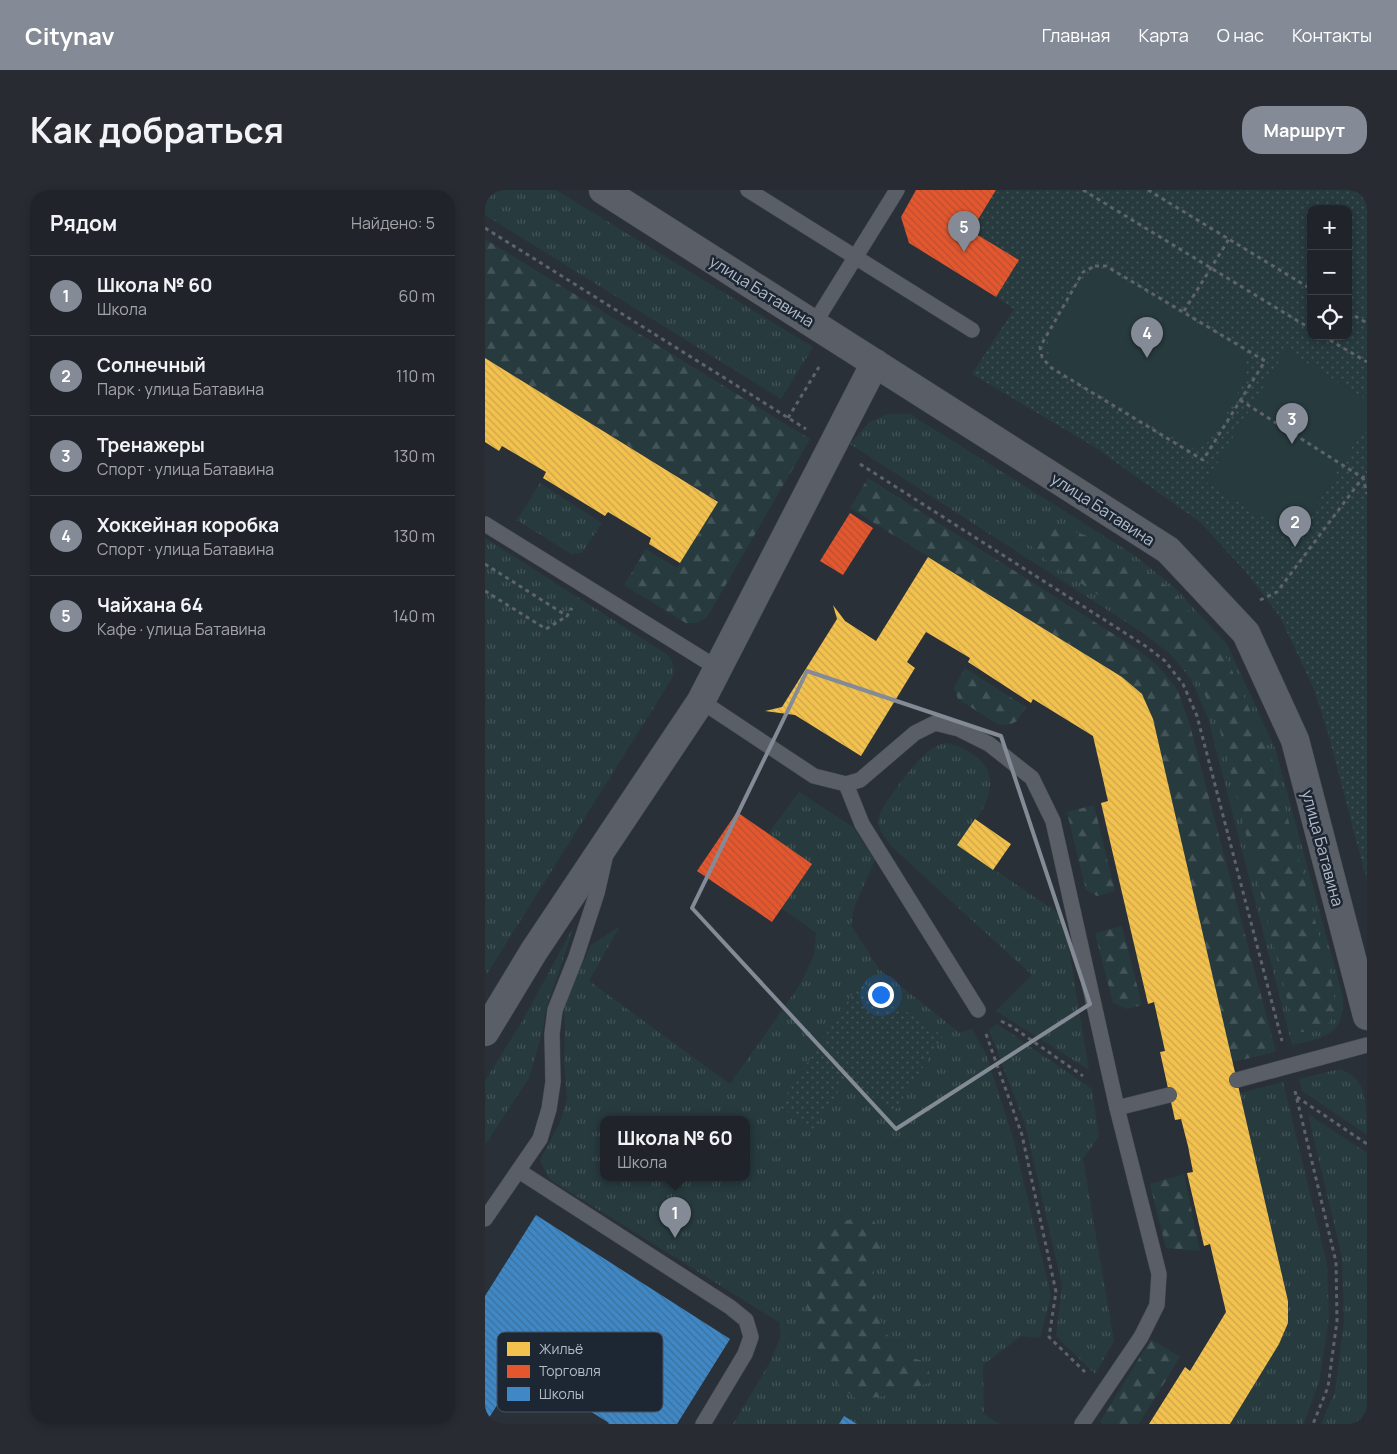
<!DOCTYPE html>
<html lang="ru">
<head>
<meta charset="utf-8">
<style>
	body { margin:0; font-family:Manrope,sans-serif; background:#282c32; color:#f1f3f6 }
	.controls { position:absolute; right:15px; top:15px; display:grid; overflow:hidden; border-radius:10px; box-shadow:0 2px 8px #0003 }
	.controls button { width:45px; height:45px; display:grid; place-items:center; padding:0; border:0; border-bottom:1px solid #3d4147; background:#20242a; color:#f1f3f6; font:25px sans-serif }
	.you { position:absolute; left:395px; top:804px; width:18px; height:18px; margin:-12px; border:4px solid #fff; border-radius:50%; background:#1a73e8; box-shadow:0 0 0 8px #1a73e833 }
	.badge { display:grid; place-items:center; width:32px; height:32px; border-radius:50%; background:#848b96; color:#fff; font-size:16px; font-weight:700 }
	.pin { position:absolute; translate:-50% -41px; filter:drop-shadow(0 1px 2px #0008) }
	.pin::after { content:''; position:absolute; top:26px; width:18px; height:15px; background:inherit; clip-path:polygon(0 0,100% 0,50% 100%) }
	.popup { position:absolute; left:115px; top:926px; width:150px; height:65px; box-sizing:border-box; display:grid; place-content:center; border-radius:10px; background:#20242a; filter:drop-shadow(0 1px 4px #0005); font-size:16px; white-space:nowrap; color:#a2a4a8 }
	.popup b { font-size:19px; color:#f1f3f6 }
	.popup::after { content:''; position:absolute; left:50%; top:100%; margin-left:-10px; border:10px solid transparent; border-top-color:#20242a }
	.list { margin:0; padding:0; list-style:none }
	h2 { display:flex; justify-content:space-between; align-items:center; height:65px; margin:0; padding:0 20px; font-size:21px }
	h2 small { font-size:16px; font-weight:400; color:#a2a4a8 }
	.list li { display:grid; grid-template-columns:32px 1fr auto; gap:15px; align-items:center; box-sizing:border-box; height:80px; padding:0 20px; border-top:1px solid #3d4147 }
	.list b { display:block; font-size:19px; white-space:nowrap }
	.list p { margin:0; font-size:16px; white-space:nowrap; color:#a2a4a8 }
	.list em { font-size:16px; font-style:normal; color:#a2a4a8 }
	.icon { flex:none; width:28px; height:28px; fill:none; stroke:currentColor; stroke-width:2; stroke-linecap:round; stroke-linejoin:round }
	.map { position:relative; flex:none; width:882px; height:1234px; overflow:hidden; border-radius:20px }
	header { display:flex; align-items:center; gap:30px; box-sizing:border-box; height:70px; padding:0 25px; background:#848b96; color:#fff }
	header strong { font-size:24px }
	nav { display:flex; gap:28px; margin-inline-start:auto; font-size:18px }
	.intro { display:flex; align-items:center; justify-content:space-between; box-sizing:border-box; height:120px; padding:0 30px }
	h1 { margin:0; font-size:35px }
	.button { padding:12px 22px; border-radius:20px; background:#848b96; color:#fff; font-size:18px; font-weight:700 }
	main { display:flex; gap:30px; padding:0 30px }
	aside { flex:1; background:#20242a; border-radius:20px; box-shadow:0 2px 8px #0003 }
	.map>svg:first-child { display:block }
	.grass { fill:url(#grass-tufts); fill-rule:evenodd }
	.forest { fill:url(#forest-firs) }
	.park { fill:url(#park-dots); fill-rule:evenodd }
	.pitch { fill:#273a3e }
	.homes { fill:url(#homes-back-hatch) }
	.shops { fill:url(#shops-back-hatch) }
	.schools { fill:url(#schools-back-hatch) }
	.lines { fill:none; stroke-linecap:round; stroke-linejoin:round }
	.service-casing { stroke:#484c53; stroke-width:16 }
	.minor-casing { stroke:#484c53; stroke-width:29 }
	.path { stroke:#5d636a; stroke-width:3; stroke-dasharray:4 4; stroke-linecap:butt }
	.service { stroke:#5a5e66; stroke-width:15 }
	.minor { stroke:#5a5e66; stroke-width:28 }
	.marked { fill:none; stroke:#848b96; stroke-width:4; stroke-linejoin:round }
	.labels { text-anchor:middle; stroke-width:5; stroke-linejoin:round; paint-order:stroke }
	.street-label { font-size:16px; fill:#b4bcc9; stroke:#1d2633 }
	.key { fill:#1d2633; stroke:#4a5360; stroke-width:1 }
	.key-label { font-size:14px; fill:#b4bcc9 }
</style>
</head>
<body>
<header>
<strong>Citynav</strong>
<nav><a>Главная</a><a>Карта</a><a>О нас</a><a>Контакты</a></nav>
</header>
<div class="intro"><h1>Как добраться</h1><a class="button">Маршрут</a></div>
<main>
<aside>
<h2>Рядом<small>Найдено: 5</small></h2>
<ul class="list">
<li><span class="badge">1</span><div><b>Школа № 60</b><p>Школа</p></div><em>60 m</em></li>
<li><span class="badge">2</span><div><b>Солнечный</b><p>Парк · улица Батавина</p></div><em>110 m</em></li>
<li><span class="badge">3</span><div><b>Тренажеры</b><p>Спорт · улица Батавина</p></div><em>130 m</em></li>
<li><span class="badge">4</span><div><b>Хоккейная коробка</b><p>Спорт · улица Батавина</p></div><em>130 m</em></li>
<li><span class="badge">5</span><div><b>Чайхана 64</b><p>Кафе · улица Батавина</p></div><em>140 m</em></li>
</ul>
</aside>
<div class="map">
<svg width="882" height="1234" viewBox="0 0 882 1234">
	<defs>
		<pattern id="grass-tufts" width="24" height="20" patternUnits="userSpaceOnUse" patternTransform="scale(1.25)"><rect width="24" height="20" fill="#273a3e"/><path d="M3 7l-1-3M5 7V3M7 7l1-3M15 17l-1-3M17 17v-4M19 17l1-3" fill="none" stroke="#445559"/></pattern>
		<pattern id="forest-firs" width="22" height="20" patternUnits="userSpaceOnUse" patternTransform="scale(1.25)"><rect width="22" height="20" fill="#273a3e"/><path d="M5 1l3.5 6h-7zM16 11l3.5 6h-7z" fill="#445559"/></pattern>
		<pattern id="park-dots" width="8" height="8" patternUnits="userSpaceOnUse" patternTransform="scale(1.25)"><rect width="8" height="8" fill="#273a3e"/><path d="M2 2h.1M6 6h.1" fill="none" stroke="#445559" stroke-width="1.8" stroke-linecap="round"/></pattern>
		<pattern id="homes-back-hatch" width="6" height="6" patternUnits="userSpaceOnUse" patternTransform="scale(1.25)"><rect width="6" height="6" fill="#f2c14e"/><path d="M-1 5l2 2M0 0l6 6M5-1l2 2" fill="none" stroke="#cca64a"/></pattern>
		<pattern id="shops-back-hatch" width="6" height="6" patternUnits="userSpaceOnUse" patternTransform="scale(1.25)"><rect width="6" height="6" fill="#e4572e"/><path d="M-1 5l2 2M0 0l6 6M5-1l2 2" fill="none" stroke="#b84f32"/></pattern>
		<pattern id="schools-back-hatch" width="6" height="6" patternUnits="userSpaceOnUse" patternTransform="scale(1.25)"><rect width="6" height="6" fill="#3f88c5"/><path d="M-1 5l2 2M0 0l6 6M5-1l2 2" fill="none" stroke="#3c709c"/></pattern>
	</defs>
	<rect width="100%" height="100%" fill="#2a3038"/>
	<!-- grass -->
	<g class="grass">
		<polygon points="0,0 71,0 328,157 296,209 0,25"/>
		<path d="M403,224H425L649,365L689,397L742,454L790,558L858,807C858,813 858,820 856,827C851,848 825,851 807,855L723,528L706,489L685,464L658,443L365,254L384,232Z"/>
		<polygon points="55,293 117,333 97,363 86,364 32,330"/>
		<path d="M0,348L183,465C189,475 191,479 186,490L2,784L0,783Z"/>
		<path d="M462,553C490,560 514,578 502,610C497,624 481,642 472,655L575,724L580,734L604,880L511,821L547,785L407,657C400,647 391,639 394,626C397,615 429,574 438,566C445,559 453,554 462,553Z"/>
		<path d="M314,602L368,637L390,670L369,718L366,735L394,779L475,843L487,839L501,864L529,951L566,1106L555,1148L536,1146L498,1175L499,1224L514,1234H248L284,1174L296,1146L294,1132L64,989L55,970L75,933L82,909L79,870L80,851L79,816L106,755L135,736L104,791L245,894L316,793L329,765L331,743L296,718L283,644ZM119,929H261V987H119Z"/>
		<polygon points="90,734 60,822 58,840 44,888 0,955 0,891 38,830"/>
		<polygon points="512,834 607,899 614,946 598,969 629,1151 610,1184 571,1146 577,1095 540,934 504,840"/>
		<path d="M855,879C861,882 867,884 872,890C882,902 882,930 882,945L817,901L814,889Z"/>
		<polygon points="798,892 842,1074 844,1128 834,1193 818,1234 745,1234 794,1154 803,1133 803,1111 755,903"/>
		<polygon points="823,924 882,963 882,1234 836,1234 850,1201 859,1132 857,1067"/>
	</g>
	<!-- forest -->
	<g class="forest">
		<polygon points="0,49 325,249 222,427 212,433 201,433 139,395 161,359 192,378 233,311 0,168"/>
		<polygon points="383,288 652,459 673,476 692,499 704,532 791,862 747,872 668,529 657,504 637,487 365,318"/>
		<polygon points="568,335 609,348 636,362 684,398 736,456 787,569 849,801 850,823 840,839 824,843 810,841 735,540 713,489 693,463 657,434 562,371 543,353 550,338"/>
		<polygon points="480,478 541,517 532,531 526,534 514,535 473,509 469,498"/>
		<polygon points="609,615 630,701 612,706 601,700 582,622"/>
		<polygon points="637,736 657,815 642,819 628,813 610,743"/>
		<polygon points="699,984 715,1061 681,1058 665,994"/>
		<path d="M370,1028L387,1029C407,1052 391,1055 389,1079C387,1109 395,1150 423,1166C429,1169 436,1170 442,1173L446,1192L412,1204L373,1210L355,1197L342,1176L327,1146L322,1116L323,1085L327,1056L339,1038Z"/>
		<polygon points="666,1149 695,1167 654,1234 618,1234 615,1232"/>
	</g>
	<!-- park -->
	<g class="park">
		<path d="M511,0H882V691L843,543L829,499L795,427L761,382L715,332L608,256L487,184L529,119L511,107L534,70L486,41ZM826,19H863V146H826Z"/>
		<polygon points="376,791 458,846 409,922 361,890 328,939 294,916"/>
	</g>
	<!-- pitch -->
	<g class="pitch">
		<path d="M616,79L627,83L754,158C760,167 762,176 760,187C758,196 728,248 721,254C717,257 711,257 706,258L575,181L566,169L563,158L564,146L596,91L607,82Z"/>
		<polygon points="801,160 882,210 882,232 812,348 721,292"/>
	</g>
	<!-- homes -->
	<g class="homes">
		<polygon points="0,168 233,312 195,373 164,354 166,348 123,322 120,326 58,288 61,282 17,256 14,261 0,252"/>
		<polygon points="443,367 637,487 657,504 668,529 803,1111 803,1133 794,1154 745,1234 664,1234 700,1177 705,1181 741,1122 725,1054 719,1056 702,983 708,982 703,956 696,929 690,930 675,862 680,861 669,812 663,814 616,613 623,611 608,546 548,509 546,513 483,472 485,468 441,442 422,472 430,478 376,566 310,525 280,521 297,517 352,429 348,415 360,431 391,451"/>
		<polygon points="490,629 526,654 508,680 472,655"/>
	</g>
	<!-- shops -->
	<g class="shops">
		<polygon points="431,0 511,0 486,41 534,70 511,107 424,53 416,27"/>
		<polygon points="365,323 388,338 358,385 335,371"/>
		<polygon points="252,622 327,674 287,732 212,681"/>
	</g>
	<!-- schools -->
	<g class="schools">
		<polygon points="51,1025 245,1149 192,1234 123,1234 124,1233 36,1178 0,1234 0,1106"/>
		<polygon points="359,1226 372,1234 354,1234"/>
	</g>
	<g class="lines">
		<defs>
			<g id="service">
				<polyline points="263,0 487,140"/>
				<polyline points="329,134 412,0"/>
				<polyline points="0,334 234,479"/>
				<polyline points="216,511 329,586 361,594 375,590 430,543 450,533 474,539 504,554 547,588 568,631 632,918 674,1084 672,1115 656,1147 597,1234"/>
				<polyline points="361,594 377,634 493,820"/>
				<polyline points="752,890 882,855"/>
				<polyline points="632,918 684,905"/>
				<polyline points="34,981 245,1117 261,1130 266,1147 260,1164 218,1234"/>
				<polyline points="0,1029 55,949 64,919 68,892 67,844 70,820 91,767 112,703 120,668"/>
			</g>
			<g id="minor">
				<polyline points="118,0 683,360 761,443 810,550 882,826"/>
				<polyline points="0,842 49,761 216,511 390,173"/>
			</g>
		</defs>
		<!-- service casing -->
		<use href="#service" class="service-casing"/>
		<!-- minor casing -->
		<use href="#minor" class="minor-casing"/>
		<!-- path -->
		<g class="path">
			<polyline points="598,0 826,139"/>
			<polyline points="663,0 826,99"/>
			<polyline points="0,38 321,239"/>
			<polygon points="610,76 621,76 780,171 718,270 565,177 557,167 555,157 598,82"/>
			<polyline points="699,121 744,49"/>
			<polyline points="863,122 882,133"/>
			<polyline points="838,146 882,172"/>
			<polyline points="755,210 878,288 882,304"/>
			<polyline points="303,228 334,177"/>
			<polyline points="375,274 662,457 680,471 698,494 712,526 797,851"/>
			<polyline points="0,374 82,426 87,418"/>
			<polyline points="0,401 61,439 82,426"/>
			<polyline points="775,410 792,402 882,282"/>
			<polyline points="516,831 526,836 598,886"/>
			<polyline points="501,844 537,945 571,1102 564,1147 600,1182"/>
			<polyline points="810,901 851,1072 852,1131 843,1197 828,1234"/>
			<polyline points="812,907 882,954"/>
		</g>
		<!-- service -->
		<use href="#service" class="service"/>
		<!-- minor -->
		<use href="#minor" class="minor"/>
	</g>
	<!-- marked area -->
	<path class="marked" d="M322,481L516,546L605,814L411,939L207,718Z"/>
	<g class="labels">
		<!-- street labels -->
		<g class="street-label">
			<text transform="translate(277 101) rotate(32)" y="6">улица Батавина</text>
			<text transform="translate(618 319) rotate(33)" y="6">улица Батавина</text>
			<text transform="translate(838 658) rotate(75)" y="6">улица Батавина</text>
		</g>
	</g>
	<!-- legend -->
	<rect x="12" y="1142" width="166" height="80" rx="8" class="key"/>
	<rect x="22" y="1152" width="23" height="14" fill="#f2c14e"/>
	<rect x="22" y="1175" width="23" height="13" fill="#e4572e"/>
	<rect x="22" y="1197" width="23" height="14" fill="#3f88c5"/>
	<g class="key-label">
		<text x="54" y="1164">Жильё</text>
		<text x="54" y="1186">Торговля</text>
		<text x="54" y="1209">Школы</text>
	</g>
</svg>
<div class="controls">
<button>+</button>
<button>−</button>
<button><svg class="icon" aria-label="locate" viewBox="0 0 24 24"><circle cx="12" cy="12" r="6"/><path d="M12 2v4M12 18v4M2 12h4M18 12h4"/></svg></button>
</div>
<div class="you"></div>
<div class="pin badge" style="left:190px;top:1048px">1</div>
<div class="popup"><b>Школа № 60</b>Школа</div>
<div class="pin badge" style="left:810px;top:357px">2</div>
<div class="pin badge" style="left:807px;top:254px">3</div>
<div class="pin badge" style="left:662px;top:168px">4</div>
<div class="pin badge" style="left:479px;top:62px">5</div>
</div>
</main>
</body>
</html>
